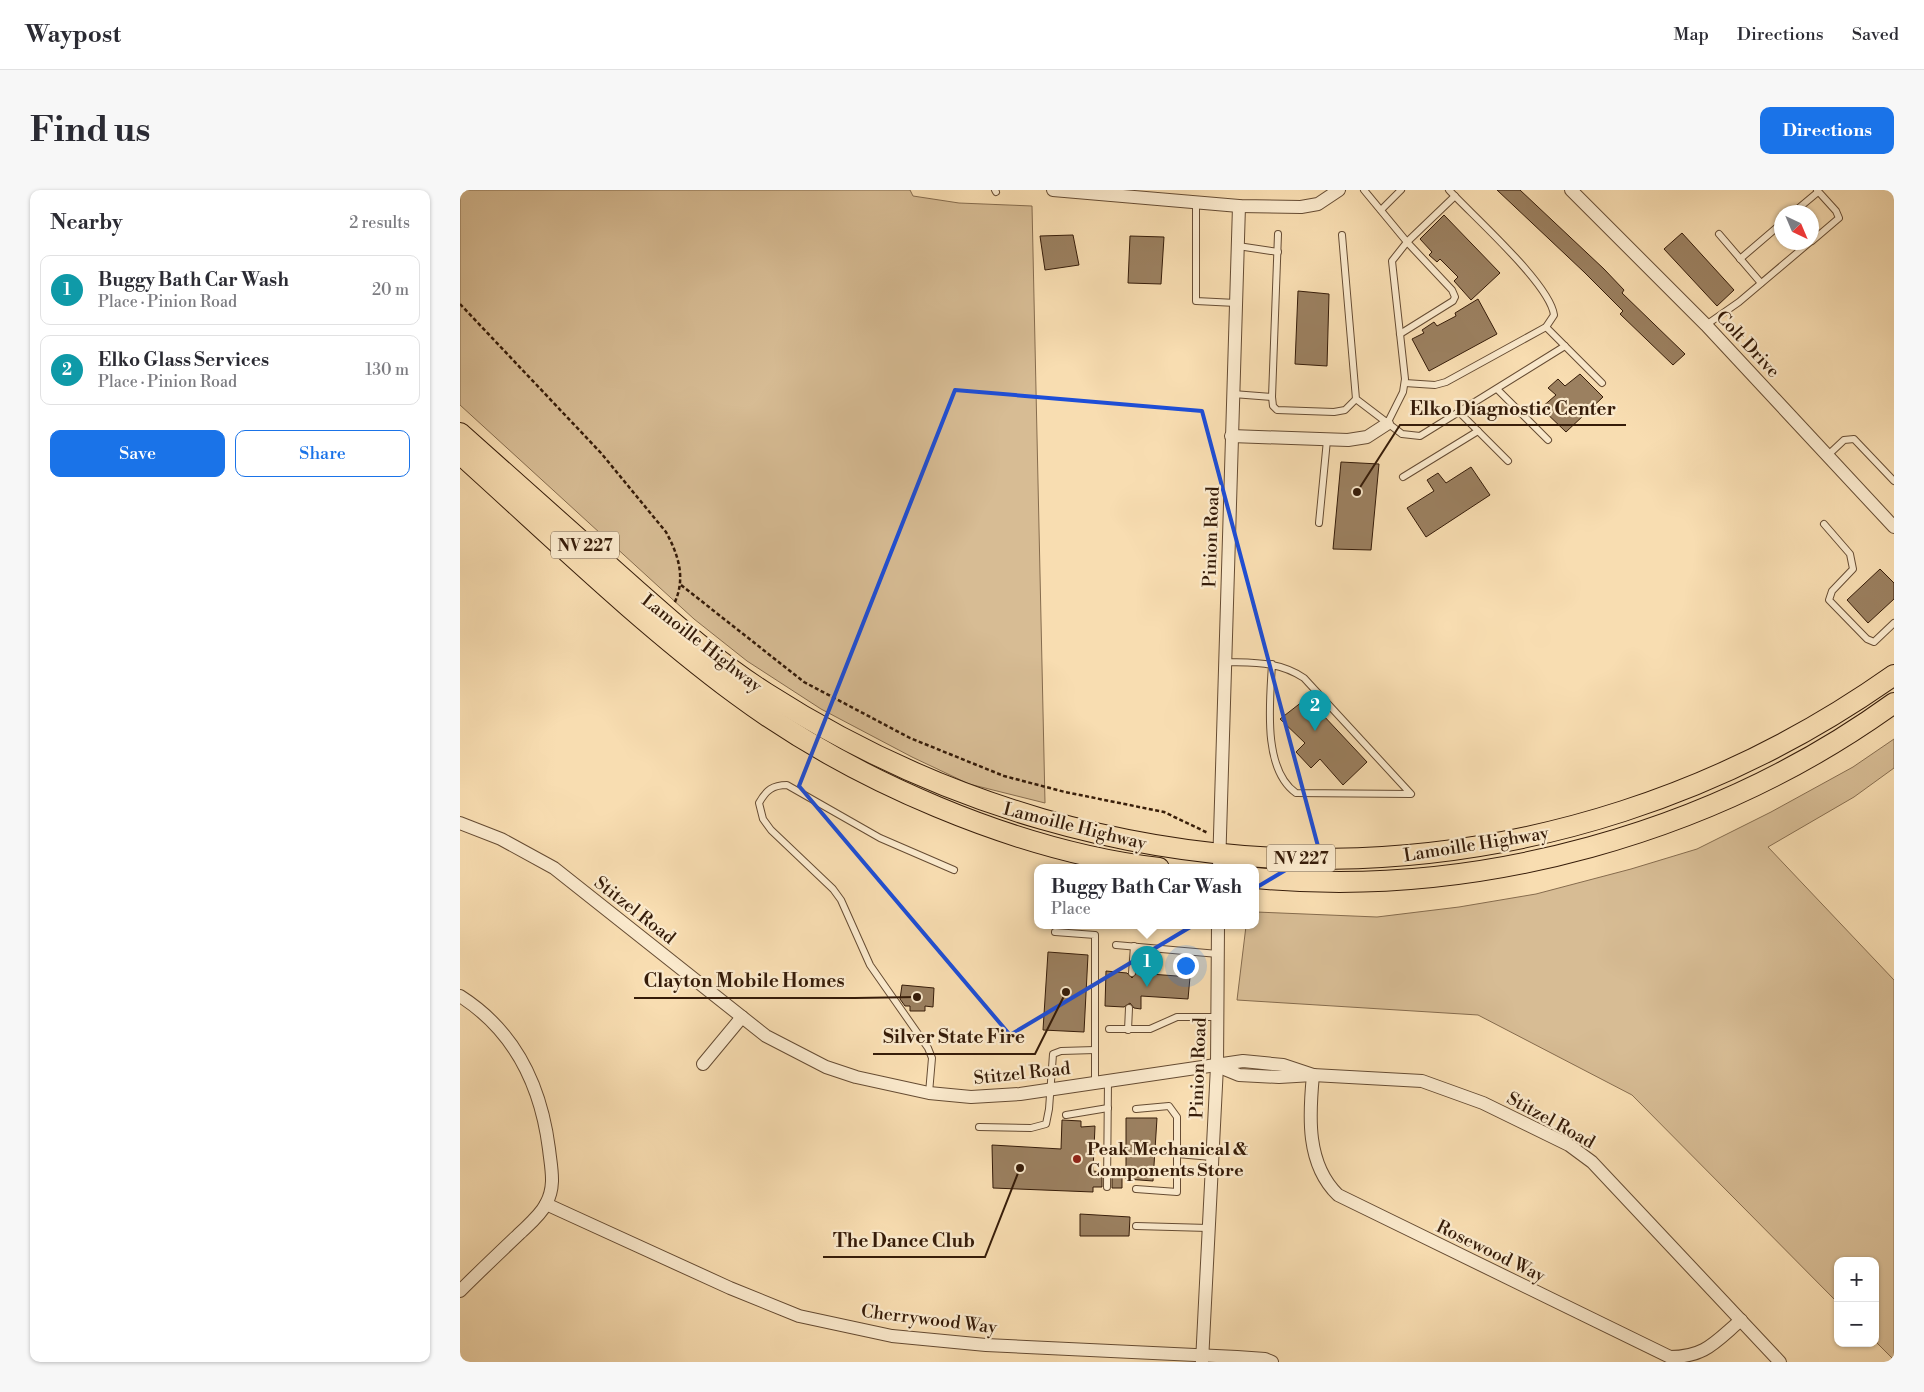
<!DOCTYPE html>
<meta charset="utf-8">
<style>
body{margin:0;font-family:"Libre Bodoni",serif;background:#f7f7f7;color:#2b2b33}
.controls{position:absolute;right:15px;bottom:15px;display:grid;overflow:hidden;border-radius:10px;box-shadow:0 1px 4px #0004}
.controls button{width:45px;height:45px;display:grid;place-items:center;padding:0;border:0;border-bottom:1px solid #e1e1e2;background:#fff;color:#2b2b33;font:25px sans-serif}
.compass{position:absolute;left:1314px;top:15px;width:45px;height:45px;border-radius:50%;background:#fff;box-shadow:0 1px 4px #0004;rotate:136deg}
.you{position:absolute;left:725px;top:775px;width:18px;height:18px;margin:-12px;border:4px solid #fff;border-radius:50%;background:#1a73e8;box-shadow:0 0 0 8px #1a73e833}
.badge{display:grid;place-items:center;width:32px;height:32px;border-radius:50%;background:#1a73e8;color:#fff;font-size:16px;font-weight:700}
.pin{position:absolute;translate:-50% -41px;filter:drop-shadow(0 1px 2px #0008)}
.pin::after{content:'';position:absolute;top:26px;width:18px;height:15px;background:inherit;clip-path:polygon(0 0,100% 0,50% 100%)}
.popup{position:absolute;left:574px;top:674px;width:225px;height:65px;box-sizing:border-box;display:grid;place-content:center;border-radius:10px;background:#fff;filter:drop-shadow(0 1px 4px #0005);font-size:16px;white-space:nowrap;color:#7c7c81}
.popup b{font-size:19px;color:#2b2b33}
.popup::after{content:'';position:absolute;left:50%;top:100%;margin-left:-10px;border:10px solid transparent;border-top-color:#fff}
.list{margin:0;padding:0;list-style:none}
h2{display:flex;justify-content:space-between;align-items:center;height:65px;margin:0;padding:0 20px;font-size:21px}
h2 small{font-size:16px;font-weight:400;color:#7c7c81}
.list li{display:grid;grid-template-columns:32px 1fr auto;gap:15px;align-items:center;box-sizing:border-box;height:70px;margin:0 10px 10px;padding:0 10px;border:1px solid #e1e1e2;border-radius:10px}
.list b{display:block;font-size:19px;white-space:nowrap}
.list p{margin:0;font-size:16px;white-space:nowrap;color:#7c7c81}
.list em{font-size:16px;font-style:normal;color:#7c7c81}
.actions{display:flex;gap:10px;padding:15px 20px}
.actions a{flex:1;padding:11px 0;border:1px solid #1a73e8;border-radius:10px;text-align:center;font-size:18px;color:#1a73e8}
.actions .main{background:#1a73e8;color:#fff}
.map{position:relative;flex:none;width:1434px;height:1172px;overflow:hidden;border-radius:10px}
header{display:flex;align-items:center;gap:30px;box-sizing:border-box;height:70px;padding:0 25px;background:#fff;border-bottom:1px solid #e1e1e2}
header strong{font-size:24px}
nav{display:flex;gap:28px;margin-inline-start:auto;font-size:18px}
.intro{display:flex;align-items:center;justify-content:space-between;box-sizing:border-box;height:120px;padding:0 30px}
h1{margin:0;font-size:35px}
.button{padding:12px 22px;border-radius:10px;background:#1a73e8;color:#fff;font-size:18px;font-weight:700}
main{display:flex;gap:30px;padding:0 30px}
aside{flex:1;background:#fff;border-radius:10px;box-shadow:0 1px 4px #0004}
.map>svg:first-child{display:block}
.green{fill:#d7bc94;stroke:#866c4e}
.building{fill:#9b8060;stroke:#361c09}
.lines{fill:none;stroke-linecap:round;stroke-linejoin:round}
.lane-casing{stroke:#664c33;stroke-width:8}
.street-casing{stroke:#664c33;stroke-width:14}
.primary-casing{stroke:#361c09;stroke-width:22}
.path{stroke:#361c09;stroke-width:2.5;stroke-dasharray:4 2.5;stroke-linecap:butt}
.lane{stroke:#fae9cc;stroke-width:6}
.street{stroke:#fae9cc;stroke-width:12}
.primary{stroke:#f8ddb1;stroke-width:20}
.marked{fill:none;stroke:#1d4ed8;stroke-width:4;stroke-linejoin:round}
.poi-dot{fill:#8f2418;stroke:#fae9cc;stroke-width:2}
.labels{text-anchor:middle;stroke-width:4.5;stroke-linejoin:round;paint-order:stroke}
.shield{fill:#fae9cc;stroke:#715a44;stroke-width:1}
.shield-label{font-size:16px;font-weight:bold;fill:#361c09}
.street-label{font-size:18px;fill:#361c09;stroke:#fae9cc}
.poi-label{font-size:18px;font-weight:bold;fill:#361c09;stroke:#fae9cc;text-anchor:start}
.leader{fill:none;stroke:#361c09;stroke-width:2}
.callout-dot{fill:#361c09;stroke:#fae9cc;stroke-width:2}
.callout-label{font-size:19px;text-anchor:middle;font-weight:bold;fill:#361c09;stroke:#fae9cc;stroke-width:4.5;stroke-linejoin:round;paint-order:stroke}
</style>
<header>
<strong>Waypost</strong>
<nav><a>Map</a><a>Directions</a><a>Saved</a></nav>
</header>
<div class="intro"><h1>Find us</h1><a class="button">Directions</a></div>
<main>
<aside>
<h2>Nearby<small>2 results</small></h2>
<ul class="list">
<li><span class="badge" style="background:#0f9aa8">1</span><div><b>Buggy Bath Car Wash</b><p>Place · Pinion Road</p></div><em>20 m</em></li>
<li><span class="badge" style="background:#0f9aa8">2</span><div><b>Elko Glass Services</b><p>Place · Pinion Road</p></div><em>130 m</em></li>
</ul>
<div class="actions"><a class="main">Save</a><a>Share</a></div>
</aside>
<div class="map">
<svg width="1434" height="1172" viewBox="0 0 1434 1172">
<rect width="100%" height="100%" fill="#f8ddb1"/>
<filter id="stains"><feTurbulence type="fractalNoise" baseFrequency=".004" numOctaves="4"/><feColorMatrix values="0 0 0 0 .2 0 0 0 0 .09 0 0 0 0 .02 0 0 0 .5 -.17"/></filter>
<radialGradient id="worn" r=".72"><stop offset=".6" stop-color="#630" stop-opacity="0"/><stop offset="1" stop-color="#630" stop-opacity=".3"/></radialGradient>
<g class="green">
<path d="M0,0H450L453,6L499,13L572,16L585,613L509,594L452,567L361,519L287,471L234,429L0,215Z"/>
<path d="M1434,549V578L1394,607L1308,657L1434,790V1170L1415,1151V1071H1378V1113L1172,905L1018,825L777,810L786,736H796V722L917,727L999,717L1076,704L1171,679L1237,659L1311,622L1393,577Z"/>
</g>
<g class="building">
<path d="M1037,0H1060L1144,79L1164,100L1162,103L1225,164L1213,175L1160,124L1163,121L1124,82Z"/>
<path d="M984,25L1040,83L1011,110L994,91L998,87L980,69L977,72L969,65L972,62L960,49Z"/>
<path d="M1222,43L1274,100L1257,116L1204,59Z"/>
<path d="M613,45L619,75L585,80L580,46Z"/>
<path d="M670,46L704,47L701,94L668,93Z"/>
<path d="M838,101L869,104L867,176L835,174Z"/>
<path d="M1018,109L1037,144L969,181L952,149L964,143L962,140L974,132L977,136L996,126L995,123Z"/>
<path d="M1120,184L1143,207L1106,242L1081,218L1096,205L1088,198L1098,189L1105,196Z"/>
<path d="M881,272L919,274L911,360L873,359Z"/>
<path d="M1011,277L1030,305L966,347L947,318L974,301L967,290L978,283L986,293Z"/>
<path d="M1420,379L1434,393V409L1408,433L1387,410Z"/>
<path d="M847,508L907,572L883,595L860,569L851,578L836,562L845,553L820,529Z"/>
<path d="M588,762L628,765L624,842L583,840Z"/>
<path d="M646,781L667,783L672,788L677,783L730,787L728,809L681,806V819L674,818L670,813L664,817L645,816Z"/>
<path d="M442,795L474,798L473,817L465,816V821H450V816H445L440,809Z"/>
<path d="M666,928H697L693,991L666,989Z"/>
<path d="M602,930L621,931V937L635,936L633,981L642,982V997H633V1002L533,998L532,955L601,959Z"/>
<path d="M652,982L662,983V998H652Z"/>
<path d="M620,1024L670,1027L669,1046H620Z"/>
</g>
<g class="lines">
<defs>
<g id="lane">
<path d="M535,0L536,2"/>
<path d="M904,0L947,52L992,100L995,107L993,111L940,144"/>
<path d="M736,12V111L776,113"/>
<path d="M921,20L941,0"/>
<path d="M1334,22L1358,2"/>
<path d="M818,44L812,207L813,216L817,220L874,222L885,220L896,209"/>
<path d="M1259,44L1301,93"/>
<path d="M882,45L896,209L942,244L960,246L1105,156"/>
<path d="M1352,51L1379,28L1376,21L1357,0"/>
<path d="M778,56L818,62"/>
<path d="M1280,69L1322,33"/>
<path d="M1246,135L1279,112L1350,52"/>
<path d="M1086,137L1142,193"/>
<path d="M945,193L975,195L986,192L1086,137L1094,125C1090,94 1013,26 989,0"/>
<path d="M1037,199L1088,250"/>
<path d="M773,204L812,207"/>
<path d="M999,222L1048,271"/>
<path d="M927,234L943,202L945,189L932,71L947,52L995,6"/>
<path d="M1367,266L1384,250L1394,249L1434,291"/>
<path d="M943,287L1018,241"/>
<path d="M859,333L867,250"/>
<path d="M1364,334L1390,364L1393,379L1372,401L1369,410L1407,449L1414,452L1434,433"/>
<path d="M765,472C795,473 818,471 844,488L951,604L836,603C802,579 810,511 812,474"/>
<path d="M595,742L635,745V891"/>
<path d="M656,755L758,764"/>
<path d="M672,783L674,756"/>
<path d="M649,839H690L717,827H757"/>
<path d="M668,840L669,818"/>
<path d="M469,903L472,868L468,858L410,775L381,710L373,699L311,640L303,629L299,613C306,600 313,595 327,595L420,648L494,680"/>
<path d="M676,919L709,916L717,927V1002L676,999"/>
<path d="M606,925L648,918"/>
<path d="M519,937L571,938L586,934L589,919L593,864L601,861L635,860"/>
<path d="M717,964L752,967"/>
<path d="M647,997L648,891"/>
<path d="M676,1036L748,1038"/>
</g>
<g id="street">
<path d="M593,0L779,16L841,17L858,14L879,0"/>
<path d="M1111,0L1246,135L1434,337"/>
<path d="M771,246L888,250L907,247L927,234"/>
<path d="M0,633L41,649L94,678L306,846L366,877L396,887L469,903L511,907L560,904L783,871L823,875L853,885"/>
<path d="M759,678L779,16"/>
<path d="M0,806C55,841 81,896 89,959C91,978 96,996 86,1014C80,1026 67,1036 58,1045C38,1064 19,1082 0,1101"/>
<path d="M243,874L282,827"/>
<path d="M757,876L779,885L819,887L853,885L962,891L1023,913L1109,955L1132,972L1320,1172"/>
<path d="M853,885C849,926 846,974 878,1005L1210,1167C1245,1167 1255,1152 1281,1130"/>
<path d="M86,1014L270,1098L339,1126L432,1146L526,1155L777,1167L805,1169L812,1172"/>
<path d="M742,1172L757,876L758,736"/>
</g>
<g id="primary">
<path d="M0,243C58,294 116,347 174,398C216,435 258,473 306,503C656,728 1093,726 1434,485"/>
<path d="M0,264C90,345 179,432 276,504C392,590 556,661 699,678"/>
<path d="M796,688C1017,709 1254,643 1434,513"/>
</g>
</defs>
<use href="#lane" class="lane-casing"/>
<use href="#street" class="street-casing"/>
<use href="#primary" class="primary-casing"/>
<g class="path">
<path d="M0,114L141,263L206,342C219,366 226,389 214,414"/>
<path d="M221,395L344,492L450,548L544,586L605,602L704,622L748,643"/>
</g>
<use href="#lane" class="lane"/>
<use href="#street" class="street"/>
<use href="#primary" class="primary"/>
</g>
<path class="marked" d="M495,200L742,221L859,660L550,845L339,596Z"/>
<circle class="poi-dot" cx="617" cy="969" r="5"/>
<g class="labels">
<g class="shield">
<rect x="91" y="341.5" width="68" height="27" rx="4"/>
<rect x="807" y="654.5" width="68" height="27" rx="4"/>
</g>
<g class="shield-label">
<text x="125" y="361">NV 227</text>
<text x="841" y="674">NV 227</text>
</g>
<g class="street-label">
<text transform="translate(1288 154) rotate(47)" y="6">Colt Drive</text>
<text transform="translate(751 347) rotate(-88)" y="6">Pinion Road</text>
<text transform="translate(242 453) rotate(38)" y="6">Lamoille Highway</text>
<text transform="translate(615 636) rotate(14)" y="6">Lamoille Highway</text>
<text transform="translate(1016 654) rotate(-9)" y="6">Lamoille Highway</text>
<text transform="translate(175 720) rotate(38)" y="6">Stitzel Road</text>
<text transform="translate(738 878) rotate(-88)" y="6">Pinion Road</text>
<text transform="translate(562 883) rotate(-6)" y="6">Stitzel Road</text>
<text transform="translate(1091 930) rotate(29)" y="6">Stitzel Road</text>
<text transform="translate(1031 1061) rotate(26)" y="6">Rosewood Way</text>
<text transform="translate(469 1129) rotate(7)" y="6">Cherrywood Way</text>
</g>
<g class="poi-label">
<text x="627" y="965">Peak Mechanical &amp;<tspan x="627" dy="21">Components Store</tspan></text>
</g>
</g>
<path class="leader" d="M897 302L940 235H1166M457 807L395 808H174M606 802L575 864H413M560 978L525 1067H363"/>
<g class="callout-dot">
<circle cx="897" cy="302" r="5"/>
<circle cx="457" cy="807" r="5"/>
<circle cx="606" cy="802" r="5"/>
<circle cx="560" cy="978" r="5"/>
</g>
<g class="callout-label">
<text x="1053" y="225">Elko Diagnostic Center</text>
<text x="284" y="797">Clayton Mobile Homes</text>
<text x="494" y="853">Silver State Fire</text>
<text x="444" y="1057">The Dance Club</text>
</g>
<rect width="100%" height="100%" filter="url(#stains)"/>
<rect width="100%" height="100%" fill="url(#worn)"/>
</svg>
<div class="controls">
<button>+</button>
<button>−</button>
</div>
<svg class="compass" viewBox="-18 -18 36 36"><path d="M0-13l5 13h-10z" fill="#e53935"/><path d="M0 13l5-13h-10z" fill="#7c7c81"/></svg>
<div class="you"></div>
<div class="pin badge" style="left:687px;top:797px;background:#0f9aa8">1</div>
<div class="popup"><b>Buggy Bath Car Wash</b>Place</div>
<div class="pin badge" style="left:855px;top:541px;background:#0f9aa8">2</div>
</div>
</main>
